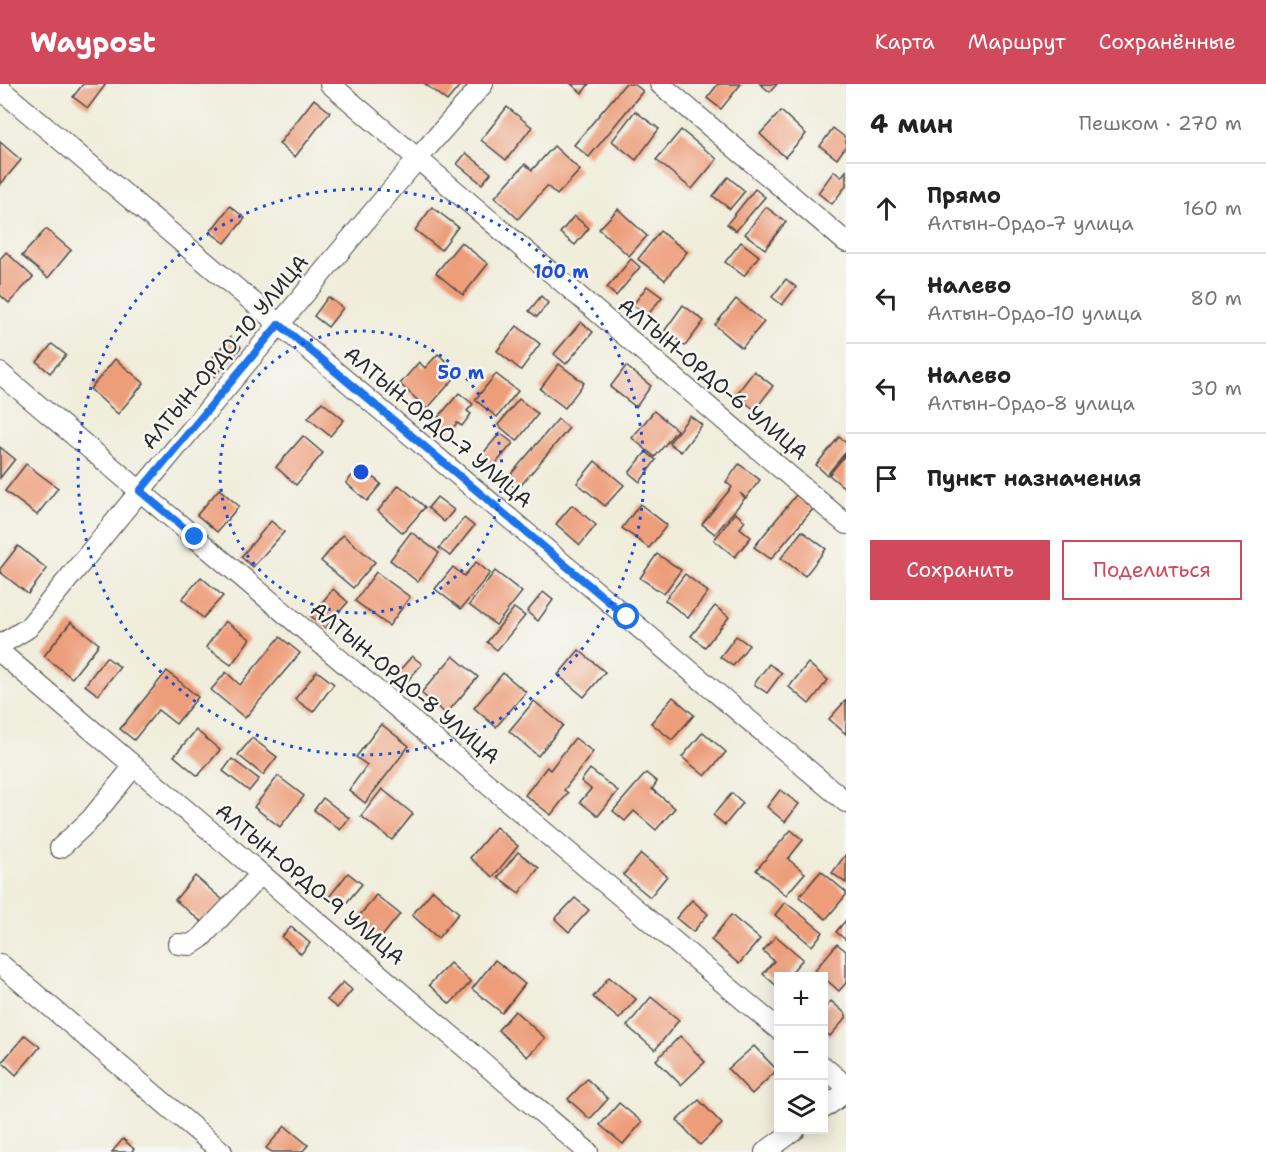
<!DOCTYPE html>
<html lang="ru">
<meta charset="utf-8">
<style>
body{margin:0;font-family:"Shantell Sans",sans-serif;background:#f2f2f2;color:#222}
.controls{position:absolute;right:18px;bottom:18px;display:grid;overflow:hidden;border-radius:0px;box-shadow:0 3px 15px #0003}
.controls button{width:54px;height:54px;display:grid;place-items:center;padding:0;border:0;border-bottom:2px solid #e0e0e0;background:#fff;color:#222;font:30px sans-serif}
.stop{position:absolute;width:18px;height:18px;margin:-14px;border:4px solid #1a73e8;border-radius:50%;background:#fff}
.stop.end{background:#1a73e8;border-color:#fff;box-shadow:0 2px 6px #0008}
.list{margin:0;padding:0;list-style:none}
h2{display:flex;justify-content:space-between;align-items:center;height:78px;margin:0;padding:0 24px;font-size:26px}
h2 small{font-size:20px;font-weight:400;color:#767676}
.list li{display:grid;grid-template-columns:39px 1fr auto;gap:18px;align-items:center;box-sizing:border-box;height:90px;padding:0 24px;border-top:2px solid #e0e0e0}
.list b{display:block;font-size:22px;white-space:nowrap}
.list p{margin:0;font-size:20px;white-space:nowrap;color:#767676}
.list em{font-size:20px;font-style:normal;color:#767676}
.actions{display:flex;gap:12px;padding:18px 24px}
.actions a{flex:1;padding:14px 0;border:2px solid #d1495b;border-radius:0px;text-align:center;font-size:21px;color:#d1495b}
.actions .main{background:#d1495b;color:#fff}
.icon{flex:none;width:33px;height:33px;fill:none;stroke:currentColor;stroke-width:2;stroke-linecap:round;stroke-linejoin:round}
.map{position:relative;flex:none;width:846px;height:1068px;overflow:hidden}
header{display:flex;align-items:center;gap:36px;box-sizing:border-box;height:84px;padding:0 30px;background:#d1495b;color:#fff}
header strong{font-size:28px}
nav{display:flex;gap:33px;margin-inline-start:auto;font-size:21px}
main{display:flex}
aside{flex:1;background:#fff}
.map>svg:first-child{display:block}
.building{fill:#ed9d79}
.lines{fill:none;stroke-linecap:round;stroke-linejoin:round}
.minor-casing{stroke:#494845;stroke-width:22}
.minor{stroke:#fff;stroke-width:20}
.route{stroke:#1a73e8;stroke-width:8}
.ring{fill:none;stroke:#1d4ed8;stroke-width:3;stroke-dasharray:3 6}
.labels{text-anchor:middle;stroke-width:5;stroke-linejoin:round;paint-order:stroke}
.street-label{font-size:21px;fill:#2b2b2b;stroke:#f6f6f2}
.centre{fill:#1d4ed8;stroke:#f6f6f2;stroke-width:3}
.ring-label{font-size:18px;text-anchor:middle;font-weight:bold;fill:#1d4ed8;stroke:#f6f6f2;stroke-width:5;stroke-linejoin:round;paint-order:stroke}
</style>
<header>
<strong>Waypost</strong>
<nav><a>Карта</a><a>Маршрут</a><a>Сохранённые</a></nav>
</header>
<main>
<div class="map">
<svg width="846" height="1068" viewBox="0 0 846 1068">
<rect width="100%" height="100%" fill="#f6f6f2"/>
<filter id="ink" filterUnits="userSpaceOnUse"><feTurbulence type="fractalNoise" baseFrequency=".0167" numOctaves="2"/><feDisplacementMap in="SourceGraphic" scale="12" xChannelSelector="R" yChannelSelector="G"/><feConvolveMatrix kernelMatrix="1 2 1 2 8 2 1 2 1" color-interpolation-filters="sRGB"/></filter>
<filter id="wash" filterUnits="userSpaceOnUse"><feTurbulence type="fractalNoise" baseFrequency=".008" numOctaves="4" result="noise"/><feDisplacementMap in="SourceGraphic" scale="24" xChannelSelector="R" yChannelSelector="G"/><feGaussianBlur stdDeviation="1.35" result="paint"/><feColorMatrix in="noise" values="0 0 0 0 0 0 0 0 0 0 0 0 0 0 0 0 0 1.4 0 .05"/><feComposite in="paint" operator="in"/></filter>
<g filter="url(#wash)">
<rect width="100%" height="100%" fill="#f0eddb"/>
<g id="blocks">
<g class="building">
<path d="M83,0H106L88,24L73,13Z"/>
<path d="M425,0H461L447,17Z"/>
<path d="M571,0H589L582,9Z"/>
<path d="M625,0H634L643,7L589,73L574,61Z"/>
<path d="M718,0H741L721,25L707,14Z"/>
<path d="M760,0H777L770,8Z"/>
<path d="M314,15L330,28L295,73L279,60Z"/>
<path d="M507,23L532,43L506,76L481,56Z"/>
<path d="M635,27L659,45L636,76L612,57Z"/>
<path d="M781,27L806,50L785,73L760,50Z"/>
<path d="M833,44L846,54V62L837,75L820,62Z"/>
<path d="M681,46L717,75L692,105L656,76Z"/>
<path d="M0,58L21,76L0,101Z"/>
<path d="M554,62L580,86L557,111L547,102L518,135L495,113L525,80L532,86Z"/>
<path d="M466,69L491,89L482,100L457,80Z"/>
<path d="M834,87L841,93L846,87V102L832,120L818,109Z"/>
<path d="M728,93L745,107L730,125L713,112Z"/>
<path d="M755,105L765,113L736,147L727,140Z"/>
<path d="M230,122L245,134L225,159L210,148Z"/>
<path d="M432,123L458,143L441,166L415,146Z"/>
<path d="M766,123L786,138L765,165L745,150Z"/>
<path d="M618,125L647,152L629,172L599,145Z"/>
<path d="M574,132L589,144L575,161L560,149Z"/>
<path d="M46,145L71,166L48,194L22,172Z"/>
<path d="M660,147L687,168L665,196L638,175Z"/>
<path d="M461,158L488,180L463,211L436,189Z"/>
<path d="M741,158L759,172L744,192L725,178Z"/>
<path d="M6,168L33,193L9,219L0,211V175Z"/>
<path d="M631,175L640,183L616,212L607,204Z"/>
<path d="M786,195L796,203L782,221L772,213Z"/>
<path d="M647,202L662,213L647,232L633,221Z"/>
<path d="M541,212L548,219L537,233L529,227Z"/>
<path d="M328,213L343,224L328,243L314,232Z"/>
<path d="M736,215L764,238L742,264L715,241Z"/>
<path d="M683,221L704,237L685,262L665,246Z"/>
<path d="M581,238L593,248L566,280L554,270Z"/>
<path d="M517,242L540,260L521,286L497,267Z"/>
<path d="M230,253L241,263L215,293L204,284Z"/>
<path d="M52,260L66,271L50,289L37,278Z"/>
<path d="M438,270L459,289L427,325L400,300L419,278L425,284Z"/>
<path d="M115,275L144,299L118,330L90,305Z"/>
<path d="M559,280L584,299L565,324L540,305Z"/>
<path d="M626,282L651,302L636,323L610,303Z"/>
<path d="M754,287L773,302L755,326L736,311Z"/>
<path d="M496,290L518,307L497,333L475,316Z"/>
<path d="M459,309L473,320L467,327L471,330L462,342L457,339L449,348L435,337Z"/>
<path d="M519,315L538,330L517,357L498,341Z"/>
<path d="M322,318L344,336L330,352L308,334Z"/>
<path d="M654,327L677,346L655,373L632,354Z"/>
<path d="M690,332L702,341L681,368L669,359Z"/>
<path d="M558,335L569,344L517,406L506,396Z"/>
<path d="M500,349L513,359L492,384L480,373Z"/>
<path d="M303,352L323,369L296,401L276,383Z"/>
<path d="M839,353L846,359V368L827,391L816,381Z"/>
<path d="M0,363L15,375L0,394Z"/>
<path d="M646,368L656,376L640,398L629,389Z"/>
<path d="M846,370V405L829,391Z"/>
<path d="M595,377L624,401L605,422L577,399Z"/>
<path d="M26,380L58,404L37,431L5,407Z"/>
<path d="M739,380L760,396L746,414L740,409L745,414L715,450L702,440L732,403L726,398Z"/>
<path d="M360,382L381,400L367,417L346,399Z"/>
<path d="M399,401L425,423L403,449L378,427Z"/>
<path d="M219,405L239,422L217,448L197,431Z"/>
<path d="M796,411L813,425L771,475L754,463Z"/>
<path d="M437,413L454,426L444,438L428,424Z"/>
<path d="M640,420L667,441L649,464L622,444Z"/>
<path d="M572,421L596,441L580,461L556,440Z"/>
<path d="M735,429L745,437L740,444L751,453L735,473L714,456Z"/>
<path d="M464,434L474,442L450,472L439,464Z"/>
<path d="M271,437L284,448L253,483L241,473Z"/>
<path d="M802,447L826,465L805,492L781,474Z"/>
<path d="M411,448L439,469L418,498L390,476Z"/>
<path d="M343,451L375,478L353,504L321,477Z"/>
<path d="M18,462L47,485L28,510L0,488V485Z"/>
<path d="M657,470L681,486L664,510L640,494Z"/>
<path d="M476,478L490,489L461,525L435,505L453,483L464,492Z"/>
<path d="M495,487L522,508L496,541L469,521Z"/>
<path d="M376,488L410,513L389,542L355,517Z"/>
<path d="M685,490L708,508L688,534L665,516Z"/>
<path d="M201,493L223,512L203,534L182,515Z"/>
<path d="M333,505L348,518L325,544L311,532Z"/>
<path d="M543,508L553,516L538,537L527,528Z"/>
<path d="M715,522L729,533L705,563L691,552Z"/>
<path d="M514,524L525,532L497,566L487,558Z"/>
<path d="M225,537L250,555L231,581L206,563Z"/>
<path d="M71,538L99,560L72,594L44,572Z"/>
<path d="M736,552L749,561L733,582L720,573Z"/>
<path d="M280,553L300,569L245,634L211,606L226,588L240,601Z"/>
<path d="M579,566L605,588L584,613L558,591Z"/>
<path d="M412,572L422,580L403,602L393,594Z"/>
<path d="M453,572L478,593L446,630L421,609Z"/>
<path d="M106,573L120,583L98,611L85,601Z"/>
<path d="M808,579L828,596L809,620L789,603Z"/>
<path d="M769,580L782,589L767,609L754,600Z"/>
<path d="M167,587L198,613L176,640L158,626L134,656L120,645Z"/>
<path d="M317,587L334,600L313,628L295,615Z"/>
<path d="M503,589L526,608L496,643L474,624Z"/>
<path d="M673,613L694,631L672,656L651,639Z"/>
<path d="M846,616V650L829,635Z"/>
<path d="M534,617L563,641L538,672L509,647Z"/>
<path d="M381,640L409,662L365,719L349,706L367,681L356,673Z"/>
<path d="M196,646L220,666L198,692L174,672Z"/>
<path d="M703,648L726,668L705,692L682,673Z"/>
<path d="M252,654L277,673L263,691L238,671Z"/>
<path d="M575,654L593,668L564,706L568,709L551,731L525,711L547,683L550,686Z"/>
<path d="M232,675L259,695L249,707L223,687Z"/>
<path d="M590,685L618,707L598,732L580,718L591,705L581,697Z"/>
<path d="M646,689L657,698L652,705L675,724L656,746L634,727L625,737L613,727Z"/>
<path d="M278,692L304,712L280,743L254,723Z"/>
<path d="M382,705L413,730L392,756L361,732Z"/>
<path d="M780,706L799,720L785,738L767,723Z"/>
<path d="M732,709L743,719L725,741L713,731Z"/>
<path d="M323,714L349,734L340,746L314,726Z"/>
<path d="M496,743L518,762L493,793L470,774Z"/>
<path d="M791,746L803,756L788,775L805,789L786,811L756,786Z"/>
<path d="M518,768L539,784L519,809L498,793Z"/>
<path d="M641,770L667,792L650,813L623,791Z"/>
<path d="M846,770V799L832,789Z"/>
<path d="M821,787L846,808V811L826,835L799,813Z"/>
<path d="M348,789L362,800L343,823L329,813Z"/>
<path d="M195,792L224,817L204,840L175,816Z"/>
<path d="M433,806L459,829L438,854L412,831Z"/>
<path d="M376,811L400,830L380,855L356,836Z"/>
<path d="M575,814L589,826L569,848L555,835Z"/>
<path d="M692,816L708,830L693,848L676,834Z"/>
<path d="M785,818L823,848L812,862L775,831Z"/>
<path d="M731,831L760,855L739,880L711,856Z"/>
<path d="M846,836V856L836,848Z"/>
<path d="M291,843L310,859L301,870L282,853Z"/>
<path d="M776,852L803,875L788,892H778V903L763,890L774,877L763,867Z"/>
<path d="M837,860L846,867V899L839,907L815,886Z"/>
<path d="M495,876L525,900L502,929L472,905Z"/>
<path d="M450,879L471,898L450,920L429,901Z"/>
<path d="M609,893L636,915L619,935L593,913Z"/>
<path d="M343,898L352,906L337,924L327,916Z"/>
<path d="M651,913L679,936L655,966L627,942Z"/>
<path d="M831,917L846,930V934L830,952L824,947V926Z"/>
<path d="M515,927L545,954L527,973L498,946Z"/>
<path d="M25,951L40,963L16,991L2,978Z"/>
<path d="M680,952L705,978L681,1001L656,976Z"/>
<path d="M754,962L777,986L752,1010L728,985Z"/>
<path d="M587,995L608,1015L590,1035L568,1015Z"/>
<path d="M699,1016L722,1040L700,1061L677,1036Z"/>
<path d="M619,1019L642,1038L623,1060L600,1041Z"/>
<path d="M285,1042L308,1061L302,1068H272L266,1064Z"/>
<path d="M123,1055L134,1065L131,1068H112Z"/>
</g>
</g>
</g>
<g filter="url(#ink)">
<use href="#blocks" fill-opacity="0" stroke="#494845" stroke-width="1.5"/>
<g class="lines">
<defs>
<g id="minor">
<path d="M330,0L846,440"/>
<path d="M660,0L846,158"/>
<path d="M0,5L846,718"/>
<path d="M0,289L778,945"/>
<path d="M0,561L28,544L140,407L418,74L483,0"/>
<path d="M0,568L588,1068"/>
<path d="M60,764L91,735L134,682"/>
<path d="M178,860L190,861L201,854L261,790"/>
<path d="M0,880L222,1068"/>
<path d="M824,983L846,1002"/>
<path d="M824,1024L846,1008"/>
<path d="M765,1068L795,1046"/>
</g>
</defs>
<use href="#minor" class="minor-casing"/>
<use href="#minor" class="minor"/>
</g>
</g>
<g class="lines" filter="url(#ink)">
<path class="route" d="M195,453L140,407L279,240L627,533"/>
</g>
<g class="ring">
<circle cx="361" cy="388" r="141"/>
<circle cx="361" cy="388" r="283"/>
</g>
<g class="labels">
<g class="street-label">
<text transform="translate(225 268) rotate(-50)" y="7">АЛТЫН-ОРДО-10 УЛИЦА</text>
<text transform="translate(713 295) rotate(40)" y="7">АЛТЫН-ОРДО-6 УЛИЦА</text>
<text transform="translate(438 343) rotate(40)" y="7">АЛТЫН-ОРДО-7 УЛИЦА</text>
<text transform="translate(405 599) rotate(40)" y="7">АЛТЫН-ОРДО-8 УЛИЦА</text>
<text transform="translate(310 800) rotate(40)" y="7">АЛТЫН-ОРДО-9 УЛИЦА</text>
</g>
</g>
<circle cx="361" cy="388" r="9" class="centre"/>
<g class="ring-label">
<text x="561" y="194">100 m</text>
<text x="461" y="295">50 m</text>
</g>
</svg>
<div class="controls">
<button>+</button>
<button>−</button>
<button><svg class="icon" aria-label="layers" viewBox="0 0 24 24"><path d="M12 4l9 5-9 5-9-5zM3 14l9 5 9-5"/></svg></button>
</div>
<div class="stop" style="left:627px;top:533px"></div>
<div class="stop end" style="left:195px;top:453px"></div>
</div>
<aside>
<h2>4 мин<small>Пешком · 270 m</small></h2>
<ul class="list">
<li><svg class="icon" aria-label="ahead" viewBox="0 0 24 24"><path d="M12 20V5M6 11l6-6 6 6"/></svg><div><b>Прямо</b><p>Алтын-Ордо-7 улица</p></div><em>160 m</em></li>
<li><svg class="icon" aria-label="left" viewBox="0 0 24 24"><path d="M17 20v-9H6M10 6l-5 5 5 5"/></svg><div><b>Налево</b><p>Алтын-Ордо-10 улица</p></div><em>80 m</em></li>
<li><svg class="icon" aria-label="left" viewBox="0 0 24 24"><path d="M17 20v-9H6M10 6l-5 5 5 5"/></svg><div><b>Налево</b><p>Алтын-Ордо-8 улица</p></div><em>30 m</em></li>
<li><svg class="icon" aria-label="arrive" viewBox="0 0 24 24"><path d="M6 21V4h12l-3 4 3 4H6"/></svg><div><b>Пункт назначения</b></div></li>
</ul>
<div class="actions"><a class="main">Сохранить</a><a>Поделиться</a></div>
</aside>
</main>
